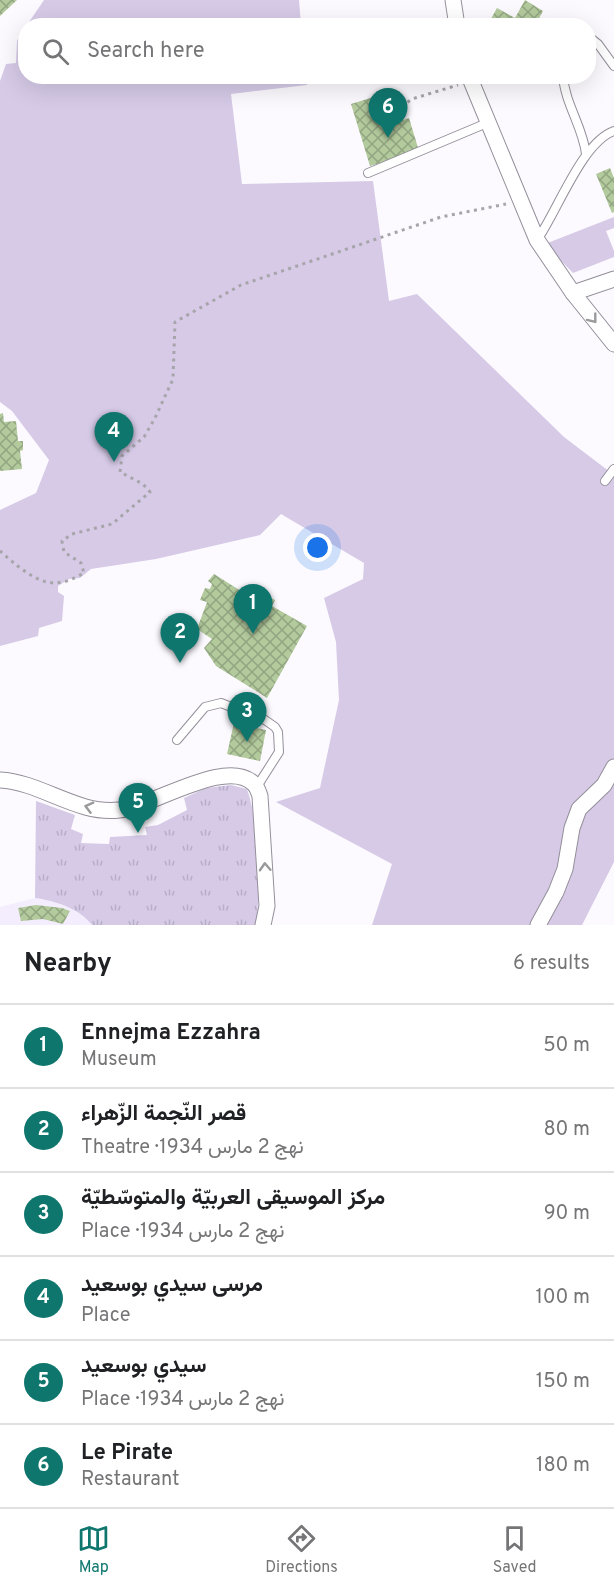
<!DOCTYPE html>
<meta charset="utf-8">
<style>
body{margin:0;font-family:Overpass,Vazirmatn,sans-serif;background:#f6f6f6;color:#202124}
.you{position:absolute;left:318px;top:548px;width:21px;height:21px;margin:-15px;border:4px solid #fff;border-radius:50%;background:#1a73e8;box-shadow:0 0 0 9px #1a73e833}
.badge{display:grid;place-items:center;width:39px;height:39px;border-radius:50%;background:#0f766e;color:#fff;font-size:20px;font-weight:700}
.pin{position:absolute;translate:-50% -50px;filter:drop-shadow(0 2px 3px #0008)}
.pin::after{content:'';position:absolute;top:32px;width:21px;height:18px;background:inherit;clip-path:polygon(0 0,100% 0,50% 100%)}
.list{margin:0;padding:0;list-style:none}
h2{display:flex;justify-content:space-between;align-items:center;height:78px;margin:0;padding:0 24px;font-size:26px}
h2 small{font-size:20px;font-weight:400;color:#757577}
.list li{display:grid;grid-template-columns:39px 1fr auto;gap:18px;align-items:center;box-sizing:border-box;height:84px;padding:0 24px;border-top:2px solid #e0e0e0}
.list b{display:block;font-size:22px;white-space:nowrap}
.list p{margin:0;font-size:20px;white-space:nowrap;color:#757577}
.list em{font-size:20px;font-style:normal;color:#757577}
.icon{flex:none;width:33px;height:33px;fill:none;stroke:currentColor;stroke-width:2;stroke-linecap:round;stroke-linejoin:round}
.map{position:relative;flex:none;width:614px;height:925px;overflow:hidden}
.search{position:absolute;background:#fff;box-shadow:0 6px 24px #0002;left:18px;right:18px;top:18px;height:66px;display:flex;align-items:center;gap:15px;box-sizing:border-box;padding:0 21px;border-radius:24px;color:#757577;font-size:22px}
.sheet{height:582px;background:#fff}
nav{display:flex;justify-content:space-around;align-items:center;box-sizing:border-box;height:84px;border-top:2px solid #e0e0e0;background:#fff;font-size:16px;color:#757577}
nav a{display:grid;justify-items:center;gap:3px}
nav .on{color:#0f766e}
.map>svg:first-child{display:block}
.built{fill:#f3edfd}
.green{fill:#d6cae7}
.park{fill:url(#park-tufts)}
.building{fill:url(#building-cross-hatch)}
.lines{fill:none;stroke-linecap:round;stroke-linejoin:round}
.lane-casing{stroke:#948f9a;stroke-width:10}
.street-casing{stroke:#948f9a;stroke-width:17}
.path{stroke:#a7a5aa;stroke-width:3;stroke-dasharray:3 4.5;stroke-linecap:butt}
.lane{stroke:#fff;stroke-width:8}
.street{stroke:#fff;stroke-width:15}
.oneway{stroke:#9a9a9c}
</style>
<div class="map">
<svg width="614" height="925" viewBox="0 0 614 925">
<defs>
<pattern id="park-tufts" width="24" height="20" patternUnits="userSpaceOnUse" patternTransform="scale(1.5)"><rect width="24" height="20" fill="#d6cae7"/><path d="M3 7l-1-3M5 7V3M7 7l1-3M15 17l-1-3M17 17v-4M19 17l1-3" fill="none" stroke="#b8aec7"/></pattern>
<pattern id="building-cross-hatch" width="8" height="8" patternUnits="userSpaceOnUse" patternTransform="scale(1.5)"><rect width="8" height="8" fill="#b3ca9d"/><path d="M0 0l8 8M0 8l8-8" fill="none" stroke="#92a581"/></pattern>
</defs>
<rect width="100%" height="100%" fill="#fcfaff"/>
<path class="built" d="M35,898L50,901L73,909L88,920L92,925H0V907Z"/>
<g class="green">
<path d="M44,0H299L301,25H27Z"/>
<path d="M25,28L26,76L306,77L307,85L231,94L242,184L373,181L389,301L417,294L564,437L614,475V862L582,925H372L392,864L276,802L320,788L339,700L336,642L324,598L363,579L364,563L281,514L260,535L156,559L91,569L80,578L69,579L58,586V592L64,596L62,621L39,628L38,636L0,646V510L36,493L49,460L12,411L0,402V81L6,64L16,63L17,41Z"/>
<path d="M614,217V228L606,231L614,251V257L573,273L545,244Z"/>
</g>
<path class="park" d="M231,785L247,789C260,827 261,886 256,925H92C79,908 55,901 35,898L36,801L75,815L71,829L83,834L81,843L109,844L110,837L147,835L145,827L158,825L187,810L184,798L206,788Z"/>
<g class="building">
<path d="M0,0H17L0,16Z"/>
<path d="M525,0L543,11L535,26L488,24L497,8L515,18Z"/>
<path d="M380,95L389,125L409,118L419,151L370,166L351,104Z"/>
<path d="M610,168L614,178V212L612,213L596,174Z"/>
<path d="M3,413L4,422L16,421L18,441H23V450L20,451L22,469L0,471V414Z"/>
<path d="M214,574L260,603L265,595L275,600L272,606L307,626L267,698L216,666L204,648L212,639L197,629L207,602L200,600L205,588L210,589L212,584L208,581Z"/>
<path d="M234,723L266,730L260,761L227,754Z"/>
<path d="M36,905L62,908L70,911L63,924L43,919L21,921L18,908Z"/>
</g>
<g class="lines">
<defs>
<g id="lane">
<path d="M588,36L598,44L614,66"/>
<path d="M563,76C565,104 583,127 586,154"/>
<path d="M368,173L487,123"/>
<path d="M537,240C557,212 582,142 614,131"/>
<path d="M605,481L614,469"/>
<path d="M177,740L205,707L221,703L265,720L275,727L278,732L279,752L256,788"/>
</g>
<g id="street">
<path d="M453,0L457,26"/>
<path d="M469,76L537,240L573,293L614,344"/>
<path d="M573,293L614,279"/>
<path d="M0,780C41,782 77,815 119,810C152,807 227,756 254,784C257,787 259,793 260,796L267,906L263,925"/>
<path d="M538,925L556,892L565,869L572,828L579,809L604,785L614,767"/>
</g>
</defs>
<use href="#lane" class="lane-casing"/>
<use href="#street" class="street-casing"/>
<g class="path">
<path d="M389,115L412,99L458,85"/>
<path d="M0,551C15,564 40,588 62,582C70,581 78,576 84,573L81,563L64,552L62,541L72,534L112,524L150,492L143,484L120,472L122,456L144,437L155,418L173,379L175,322L241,285L441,217L506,204"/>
</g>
<use href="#lane" class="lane"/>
<use href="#street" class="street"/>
</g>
<defs><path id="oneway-chevron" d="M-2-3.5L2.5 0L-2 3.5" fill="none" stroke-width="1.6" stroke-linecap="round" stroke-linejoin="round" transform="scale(1.5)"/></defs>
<g class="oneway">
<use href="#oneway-chevron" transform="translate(593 319) rotate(52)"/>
<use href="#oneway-chevron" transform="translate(89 807) rotate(-165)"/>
<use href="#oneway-chevron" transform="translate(265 867) rotate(-93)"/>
</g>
</svg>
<div class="you"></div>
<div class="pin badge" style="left:253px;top:634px">1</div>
<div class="pin badge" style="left:180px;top:663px">2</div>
<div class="pin badge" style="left:247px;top:742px">3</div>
<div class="pin badge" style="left:114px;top:462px">4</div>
<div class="pin badge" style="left:138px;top:833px">5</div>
<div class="pin badge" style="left:388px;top:138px">6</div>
<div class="search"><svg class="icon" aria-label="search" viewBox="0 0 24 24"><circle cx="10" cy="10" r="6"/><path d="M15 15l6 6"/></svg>Search here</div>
</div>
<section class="sheet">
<h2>Nearby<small>6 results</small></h2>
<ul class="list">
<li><span class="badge">1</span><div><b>Ennejma Ezzahra</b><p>Museum</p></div><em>50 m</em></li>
<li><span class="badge">2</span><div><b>قصر النّجمة الزّهراء</b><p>Theatre · نهج 2 مارس 1934</p></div><em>80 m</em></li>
<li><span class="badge">3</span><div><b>مركز الموسيقى العربيّة والمتوسّطيّة</b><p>Place · نهج 2 مارس 1934</p></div><em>90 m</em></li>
<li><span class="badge">4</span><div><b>مرسى سيدي بوسعيد</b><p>Place</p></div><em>100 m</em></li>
<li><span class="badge">5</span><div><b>سيدي بوسعيد</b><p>Place · نهج 2 مارس 1934</p></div><em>150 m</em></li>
<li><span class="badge">6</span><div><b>Le Pirate</b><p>Restaurant</p></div><em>180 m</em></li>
</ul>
</section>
<nav>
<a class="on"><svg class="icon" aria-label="map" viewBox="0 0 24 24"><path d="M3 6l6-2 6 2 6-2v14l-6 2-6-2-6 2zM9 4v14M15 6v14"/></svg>Map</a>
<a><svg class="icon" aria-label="directions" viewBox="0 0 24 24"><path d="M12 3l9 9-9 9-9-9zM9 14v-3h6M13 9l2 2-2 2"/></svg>Directions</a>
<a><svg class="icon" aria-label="saved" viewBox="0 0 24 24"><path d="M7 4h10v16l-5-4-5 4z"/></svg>Saved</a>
</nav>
